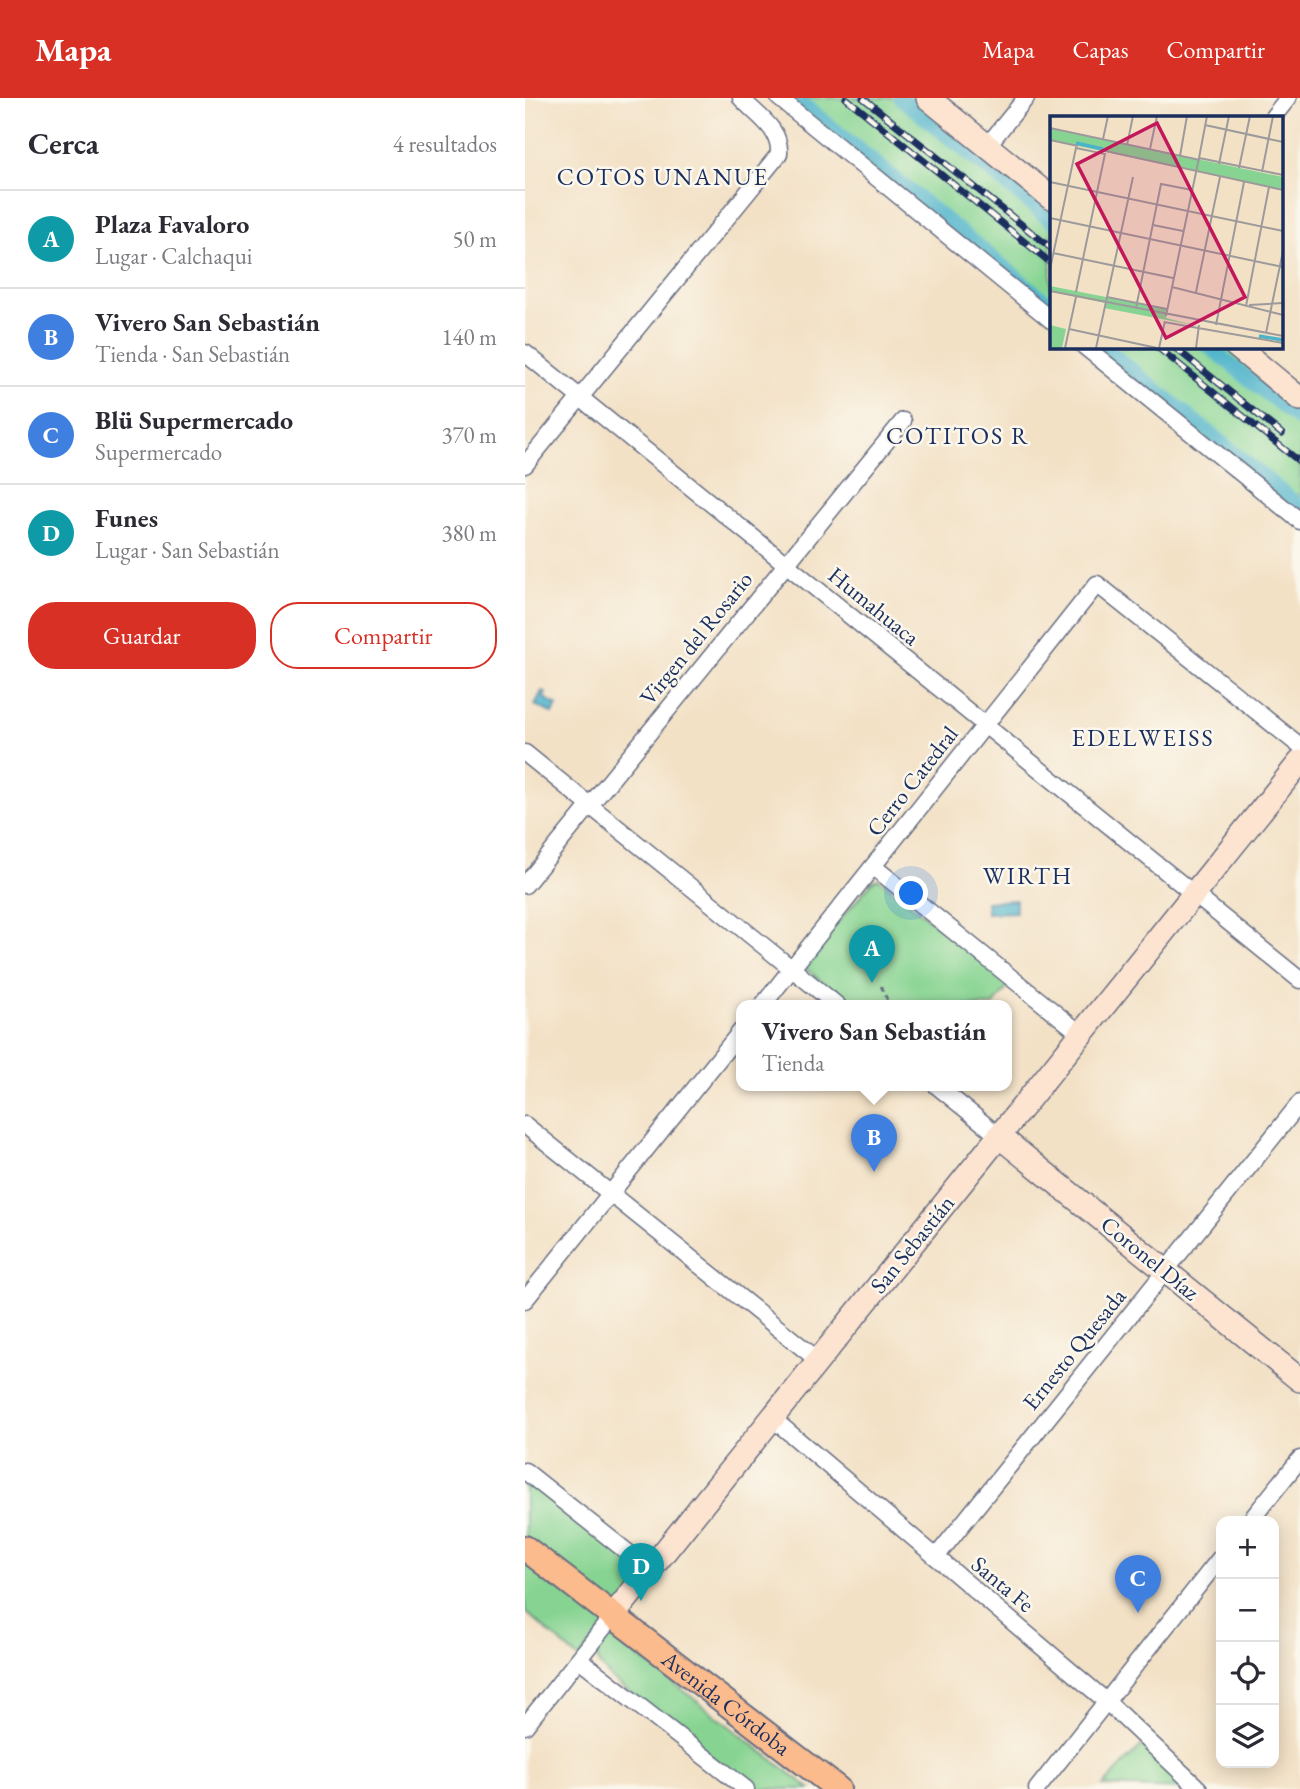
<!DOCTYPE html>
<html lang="es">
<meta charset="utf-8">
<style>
body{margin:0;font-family:"EB Garamond",serif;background:#f2f2f3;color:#2b2b33}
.controls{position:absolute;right:21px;bottom:21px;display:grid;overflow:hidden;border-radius:14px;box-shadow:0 4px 18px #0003}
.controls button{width:63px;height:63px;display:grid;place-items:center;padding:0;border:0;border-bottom:2px solid #e1e1e2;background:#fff;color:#2b2b33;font:35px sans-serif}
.you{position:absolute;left:387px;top:796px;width:24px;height:24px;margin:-18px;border:5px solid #fff;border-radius:50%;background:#1a73e8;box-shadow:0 0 0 10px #1a73e833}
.badge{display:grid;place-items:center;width:46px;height:46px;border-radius:50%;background:#d93025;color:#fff;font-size:23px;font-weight:700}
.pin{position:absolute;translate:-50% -58px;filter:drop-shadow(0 2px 4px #0008)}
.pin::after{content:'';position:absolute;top:37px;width:24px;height:21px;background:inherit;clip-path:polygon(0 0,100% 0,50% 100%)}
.popup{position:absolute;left:211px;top:902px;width:276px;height:91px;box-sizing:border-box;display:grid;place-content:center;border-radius:14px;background:#fff;filter:drop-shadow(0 2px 5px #0005);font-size:23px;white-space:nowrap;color:#7c7c81}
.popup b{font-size:26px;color:#2b2b33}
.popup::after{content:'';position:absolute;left:50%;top:100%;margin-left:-14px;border:14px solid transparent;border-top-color:#fff}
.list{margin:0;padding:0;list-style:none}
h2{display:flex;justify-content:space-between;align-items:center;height:91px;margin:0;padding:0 28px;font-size:30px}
h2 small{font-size:23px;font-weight:400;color:#7c7c81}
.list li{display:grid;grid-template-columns:46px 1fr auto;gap:21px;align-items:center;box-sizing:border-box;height:98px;padding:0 28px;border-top:2px solid #e1e1e2}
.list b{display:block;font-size:26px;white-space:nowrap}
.list p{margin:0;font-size:23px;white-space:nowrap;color:#7c7c81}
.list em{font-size:23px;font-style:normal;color:#7c7c81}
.actions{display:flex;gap:14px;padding:21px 28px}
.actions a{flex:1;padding:16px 0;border:2px solid #d93025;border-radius:28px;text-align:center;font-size:24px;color:#d93025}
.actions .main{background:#d93025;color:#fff}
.icon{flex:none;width:38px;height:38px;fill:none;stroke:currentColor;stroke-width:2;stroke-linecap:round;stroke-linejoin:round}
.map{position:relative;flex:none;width:775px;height:1691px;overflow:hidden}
header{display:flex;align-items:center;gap:42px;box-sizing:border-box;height:98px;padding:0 35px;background:#d93025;color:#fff}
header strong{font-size:33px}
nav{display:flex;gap:38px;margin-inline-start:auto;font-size:24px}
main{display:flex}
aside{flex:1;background:#fff}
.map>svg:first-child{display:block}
.green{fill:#87d492;stroke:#518278;stroke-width:2}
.water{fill:#4db3cb;stroke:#347194;stroke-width:2}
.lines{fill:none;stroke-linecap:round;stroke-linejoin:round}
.canal{stroke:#4db3cb;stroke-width:14}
.street-casing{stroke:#676d82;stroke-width:19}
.secondary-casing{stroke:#676d82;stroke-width:26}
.primary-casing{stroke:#676d82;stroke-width:28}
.path{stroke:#676d82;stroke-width:2.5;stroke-dasharray:5 5;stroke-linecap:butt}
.street{stroke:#fff;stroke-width:16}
.secondary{stroke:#fde4d1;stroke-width:23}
.primary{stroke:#fbbb8c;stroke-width:24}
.rail-casing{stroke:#1b2f5e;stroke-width:7}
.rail{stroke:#fbf7ec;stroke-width:4.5;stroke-dasharray:13;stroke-linecap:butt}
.labels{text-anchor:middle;stroke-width:5;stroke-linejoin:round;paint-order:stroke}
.street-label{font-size:23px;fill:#1b2f5e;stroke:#fbf7ec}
.neighbourhood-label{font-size:24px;letter-spacing:2px;fill:#1b2f5e;stroke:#fbf7ec}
.inset-river{fill:none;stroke:#4db3cb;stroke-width:3.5}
.inset-road{fill:none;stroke:#9d9a9c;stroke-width:2}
.view{fill:#c2185b;fill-opacity:0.15;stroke:#c2185b;stroke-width:3.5}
.inset-edge{fill:none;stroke:#1b2f5e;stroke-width:3.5}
</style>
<header>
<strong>Mapa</strong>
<nav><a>Mapa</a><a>Capas</a><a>Compartir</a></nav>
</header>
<main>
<aside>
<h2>Cerca<small>4 resultados</small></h2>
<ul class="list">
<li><span class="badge" style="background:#0f9aa8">A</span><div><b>Plaza Favaloro</b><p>Lugar · Calchaqui</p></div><em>50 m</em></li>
<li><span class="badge" style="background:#3f7fe0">B</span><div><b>Vivero San Sebastián</b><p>Tienda · San Sebastián</p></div><em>140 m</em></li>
<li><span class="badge" style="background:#3f7fe0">C</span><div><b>Blü Supermercado</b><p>Supermercado</p></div><em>370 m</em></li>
<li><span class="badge" style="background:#0f9aa8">D</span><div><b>Funes</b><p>Lugar · San Sebastián</p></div><em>380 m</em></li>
</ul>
<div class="actions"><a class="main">Guardar</a><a>Compartir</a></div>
</aside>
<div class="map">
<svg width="775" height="1691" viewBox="0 0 775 1691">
<rect width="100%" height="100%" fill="#fbf7ec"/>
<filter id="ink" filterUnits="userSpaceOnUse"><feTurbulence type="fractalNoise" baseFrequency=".0143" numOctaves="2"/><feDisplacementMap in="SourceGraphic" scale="14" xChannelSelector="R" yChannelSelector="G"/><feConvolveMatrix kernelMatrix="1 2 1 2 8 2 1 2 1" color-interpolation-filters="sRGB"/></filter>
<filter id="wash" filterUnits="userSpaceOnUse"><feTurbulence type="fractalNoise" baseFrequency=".00686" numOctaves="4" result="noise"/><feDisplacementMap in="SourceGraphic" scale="28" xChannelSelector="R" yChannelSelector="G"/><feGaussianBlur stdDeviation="1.57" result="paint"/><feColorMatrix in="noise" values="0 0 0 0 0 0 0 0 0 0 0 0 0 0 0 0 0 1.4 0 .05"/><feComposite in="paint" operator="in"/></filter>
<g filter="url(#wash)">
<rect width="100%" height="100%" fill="#f3e1c6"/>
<g class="green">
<path d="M254,0H403L526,99V222Z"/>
<path d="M559,249H711L775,301V423Z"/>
<path d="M354,781L485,886L468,908H326L280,870L278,864L349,782Z"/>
<path d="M0,1373L125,1472L54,1561L0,1513Z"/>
<path d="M84,1537C153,1586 218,1640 286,1691H227L86,1580L73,1565L71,1552Z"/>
<path d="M617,1647L662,1691L578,1688Z"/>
</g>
<g class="water">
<path d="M17,593L21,595L19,600L32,607L28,616L10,607Z"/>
<path d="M491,802V814L462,815L461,804Z"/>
</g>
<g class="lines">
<g class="canal">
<path d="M271,0L526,207"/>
<path d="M375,0L526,123"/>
<path d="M578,248L775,408"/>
<path d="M683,248L775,323"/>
</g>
</g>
</g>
<g filter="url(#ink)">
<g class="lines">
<defs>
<g id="street">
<path d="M254,0L526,222"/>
<path d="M748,19L763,0"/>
<path d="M462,48L501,0"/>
<path d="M559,248L775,423"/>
<path d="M0,255L775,882"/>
<path d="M0,367L254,56C256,30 232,18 216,0"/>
<path d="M0,655L313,908"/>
<path d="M349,769L556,936"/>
<path d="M0,787L378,323"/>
<path d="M237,908L572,486L775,648"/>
<path d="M412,988L474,1038"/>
<path d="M0,1027L294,1263"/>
<path d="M0,1202L216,933"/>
<path d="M247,1320L581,1603L674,1691"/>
<path d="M0,1373L125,1472"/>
<path d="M725,1423L775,1361"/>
<path d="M411,1459L775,1005"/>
<path d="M54,1561L221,1691"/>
<path d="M0,1628L87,1519"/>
<path d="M512,1691L696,1459"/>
</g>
<g id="secondary">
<path d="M403,0L526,100"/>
<path d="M711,248L775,301"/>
<path d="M474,1038L775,1282"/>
<path d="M87,1519L775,664"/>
</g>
<g id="primary">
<path id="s1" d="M0,1450L313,1691"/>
</g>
</defs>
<use href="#street" class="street-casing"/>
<use href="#secondary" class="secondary-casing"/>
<use href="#primary" class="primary-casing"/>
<path class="path" d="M356,888L365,908"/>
<use href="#street" class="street"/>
<use href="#secondary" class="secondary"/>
<use href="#primary" class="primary"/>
<defs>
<g id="rail">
<path d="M321,0L526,165"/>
<path d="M338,0L526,150"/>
<path d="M631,248L775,364"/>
<path d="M648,248L757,336"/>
</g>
</defs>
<use href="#rail" class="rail-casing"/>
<use href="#rail" class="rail"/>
</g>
</g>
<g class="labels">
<g class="street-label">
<text transform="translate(349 508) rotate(39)" y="8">Humahuaca</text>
<text transform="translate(171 540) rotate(-51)" y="8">Virgen del Rosario</text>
<text transform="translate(387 683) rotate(-52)" y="8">Cerro Catedral</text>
<text transform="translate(387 1146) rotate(-51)" y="8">San Sebastián</text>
<text transform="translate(625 1160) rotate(39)" y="8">Coronel Díaz</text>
<text transform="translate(549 1251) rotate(-51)" y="8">Ernesto Quesada</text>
<text transform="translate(478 1486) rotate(40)" y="8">Santa Fe</text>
<text dy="8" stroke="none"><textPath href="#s1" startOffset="254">Avenida Córdoba</textPath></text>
</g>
<g class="neighbourhood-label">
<text x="138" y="87">COTOS UNANUE</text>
<text x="433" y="346">COTITOS R</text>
<text x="618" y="648">EDELWEISS</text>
<text x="503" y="786">WIRTH</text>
</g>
</g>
<g transform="translate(525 18)">
<rect width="233" height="233" fill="#f3e1c6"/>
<path d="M0,12L233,61V74L0,24ZM0,170L117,193L116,202L148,210L54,192L55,187L0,175ZM0,209L16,213L12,232H0Z" fill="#87d492"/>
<path class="inset-river" d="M26,27L53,33M209,220L233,224"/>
<path class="inset-road" d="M155,9L233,26M0,12L150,44M53,23L58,0M0,24L28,30M77,29L83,0M100,33L107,0M51,34L233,74M130,40L137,0M149,42L157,0M169,48L179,0M189,52L200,0M212,56L223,0M0,66L233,115M0,102L233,151M103,109L133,115M3,137L123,162M0,153L26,32L55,38L26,176M122,171L233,199M0,175L233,220M146,176L170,61M57,181L117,193M199,189L233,187M196,190L219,71M86,192L111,68L142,74M116,200L149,42L233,59M114,206L233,227M166,209L194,66M19,213L107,232M216,217L233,135M15,232L26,181M46,232L83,61M109,232L115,205M146,232L149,209"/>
<path class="view" d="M107,7L195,181L116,222L27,48Z"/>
<rect width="233" height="233" class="inset-edge"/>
</g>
</svg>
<div class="controls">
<button>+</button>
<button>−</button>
<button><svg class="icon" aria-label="locate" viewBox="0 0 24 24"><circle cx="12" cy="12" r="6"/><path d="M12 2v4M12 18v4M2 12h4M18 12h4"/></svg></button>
<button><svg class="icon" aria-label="layers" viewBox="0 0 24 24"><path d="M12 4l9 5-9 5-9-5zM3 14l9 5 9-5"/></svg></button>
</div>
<div class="you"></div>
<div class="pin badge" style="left:347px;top:885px;background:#0f9aa8">A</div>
<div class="pin badge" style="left:349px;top:1074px;background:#3f7fe0">B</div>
<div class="popup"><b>Vivero San Sebastián</b>Tienda</div>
<div class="pin badge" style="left:613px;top:1515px;background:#3f7fe0">C</div>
<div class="pin badge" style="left:116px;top:1503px;background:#0f9aa8">D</div>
</div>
</main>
